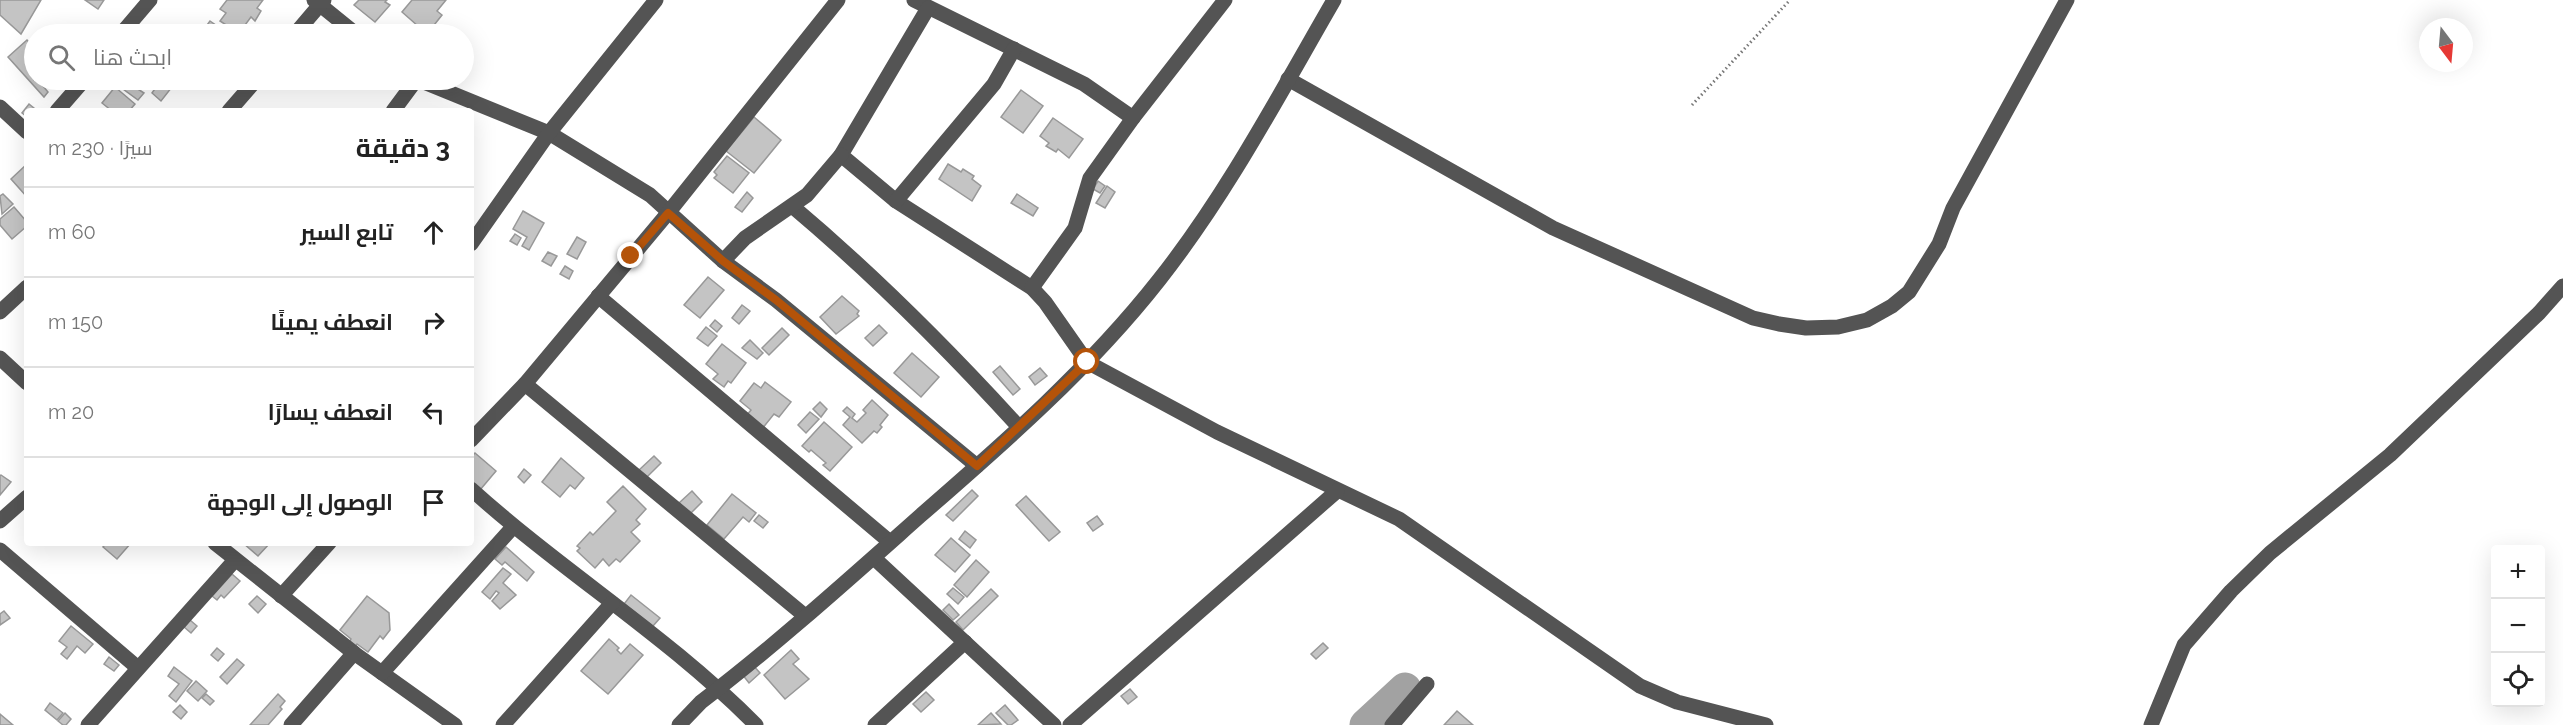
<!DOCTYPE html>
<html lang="ar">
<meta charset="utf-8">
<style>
body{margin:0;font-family:Raleway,Cairo,sans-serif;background:#f6f6f6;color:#222;direction:rtl}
.controls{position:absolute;right:18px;bottom:18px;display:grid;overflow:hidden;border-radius:6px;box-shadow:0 6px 24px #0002}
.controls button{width:54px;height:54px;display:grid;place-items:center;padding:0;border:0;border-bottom:2px solid #e0e0e0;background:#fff;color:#222;font:30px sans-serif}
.compass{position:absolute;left:2419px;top:18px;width:54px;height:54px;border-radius:50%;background:#fff;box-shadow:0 6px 24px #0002;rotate:164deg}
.stop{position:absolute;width:18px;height:18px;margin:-14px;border:4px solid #b45309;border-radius:50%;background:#fff}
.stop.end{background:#b45309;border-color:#fff;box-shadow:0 2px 6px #0008}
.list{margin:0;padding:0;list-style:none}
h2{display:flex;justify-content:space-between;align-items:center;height:78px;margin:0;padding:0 24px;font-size:26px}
h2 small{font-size:20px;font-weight:400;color:#767676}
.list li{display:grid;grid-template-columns:39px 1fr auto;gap:18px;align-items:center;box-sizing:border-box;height:90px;padding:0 24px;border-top:2px solid #e0e0e0}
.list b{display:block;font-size:22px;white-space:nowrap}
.list em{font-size:20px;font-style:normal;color:#767676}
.icon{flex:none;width:33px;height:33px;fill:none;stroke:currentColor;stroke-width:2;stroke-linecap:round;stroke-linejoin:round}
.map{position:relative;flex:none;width:2563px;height:725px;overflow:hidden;direction:ltr}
.search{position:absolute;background:#fff;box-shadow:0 6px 24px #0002;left:24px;top:24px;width:450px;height:66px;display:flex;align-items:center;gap:15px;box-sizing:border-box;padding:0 21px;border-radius:33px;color:#767676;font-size:22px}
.panel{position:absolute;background:#fff;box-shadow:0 6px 24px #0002;left:24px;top:108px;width:450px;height:438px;border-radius:6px;direction:rtl}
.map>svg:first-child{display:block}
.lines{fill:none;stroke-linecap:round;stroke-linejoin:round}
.river{stroke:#a2a2a2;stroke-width:33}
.building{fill:#c4c4c4;stroke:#989898;stroke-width:1.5}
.path{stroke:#767676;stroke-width:3;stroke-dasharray:1.5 3;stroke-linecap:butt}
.minor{stroke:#545454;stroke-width:15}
.route{stroke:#b45309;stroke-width:8}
</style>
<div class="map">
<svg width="2563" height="725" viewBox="0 0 2563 725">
<rect width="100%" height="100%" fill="#fff"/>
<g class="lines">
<path class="river" d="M1366,725L1405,689"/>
</g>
<g class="building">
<path d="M0,0H41L21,34L0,15Z"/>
<path d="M85,0H104L98,9Z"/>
<path d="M227,0H263L257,8L261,11L255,21L251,17L245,25L252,30L249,34H240L220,21L226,13L220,9Z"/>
<path d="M359,0H387L385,2L390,5L375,22L354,5Z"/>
<path d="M412,0H446L437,11L442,15L427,34L402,12Z"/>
<path d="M210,21L217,26L211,34L204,29Z"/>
<path d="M220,27L232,34H216Z"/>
<path d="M27,40L34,47V80H49L42,85L48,92L44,97L8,57Z"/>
<path d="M124,80L144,93L138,100L119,86Z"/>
<path d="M161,80L172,87L161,101L152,93Z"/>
<path d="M115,87L135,104L129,111H112L102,103Z"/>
<path d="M1021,90L1043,106L1023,133L1001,117Z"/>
<path d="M29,104L35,109L27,111V117L22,113Z"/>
<path d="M754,117L781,140L754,173L726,151Z"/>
<path d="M1053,118L1083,139L1069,158L1058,149L1056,152L1046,146L1049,143L1040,136Z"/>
<path d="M727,156L749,173L733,193L714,178L717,175L714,172Z"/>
<path d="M27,164V197L11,179Z"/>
<path d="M948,164L961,172L963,169L974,176L972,179L981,186L972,201L939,179Z"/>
<path d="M1098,181L1105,186L1100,193L1093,189Z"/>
<path d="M1107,186L1115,192L1105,208L1096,203Z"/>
<path d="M747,192L753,198L742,212L735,207Z"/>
<path d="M3,194L13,204L2,214L0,196Z"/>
<path d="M1017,194L1038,208L1033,216L1011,203Z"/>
<path d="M14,207L27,222V226L12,239L0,225V219Z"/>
<path d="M523,211L544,223L529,250L522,246L527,237L513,229Z"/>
<path d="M515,234L521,238L517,245L510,241Z"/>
<path d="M577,237L586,242L577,259L567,254Z"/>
<path d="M548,252L557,256L551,266L542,261Z"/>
<path d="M565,266L573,271L569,279L560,274Z"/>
<path d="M708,277L724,290L700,318L684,305Z"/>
<path d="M842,296L859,311L857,314L859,316L836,334L820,317Z"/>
<path d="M742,305L750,311L739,324L732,318Z"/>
<path d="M715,320L722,326L717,332L710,326Z"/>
<path d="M879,325L887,333L873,346L865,338Z"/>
<path d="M706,327L717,336L708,346L697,338Z"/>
<path d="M782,328L789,335L769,355L762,348Z"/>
<path d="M750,340L763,353L757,359L742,348Z"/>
<path d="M722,344L746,363L731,383L728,381L724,387L713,379L718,374L706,364Z"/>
<path d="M912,353L939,377L921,397L894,373Z"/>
<path d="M1000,366L1020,389L1013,395L993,372Z"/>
<path d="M1040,368L1047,376L1035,385L1029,377Z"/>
<path d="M765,382L791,402L779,417L774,414L762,429L746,416L751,410L740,401L754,383L761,388Z"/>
<path d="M872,400L888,415L880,425L882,427L877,433L874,431L862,443L843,425L850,417L843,411L847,407L855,414L852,418L857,422L866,413L863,410Z"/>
<path d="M820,402L827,409L821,417L813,409Z"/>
<path d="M810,412L819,419L806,433L798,425Z"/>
<path d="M824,422L852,447L830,471L823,465L826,463L811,450L809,452L802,446Z"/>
<path d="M475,453L496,471L480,490L471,482V457Z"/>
<path d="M654,456L661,463L646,478L639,470Z"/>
<path d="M561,458L584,478L575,489L570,485L560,497L542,482Z"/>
<path d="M524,469L531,475L524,483L518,477Z"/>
<path d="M1,475L11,482L0,495V476Z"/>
<path d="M623,486L646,509L636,520L640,524L631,532L640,541L620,562L616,559L609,566L603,559L595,568L577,551L580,548L577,546L590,532L593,535L616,511L607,502Z"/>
<path d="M972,490L978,496L953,521L946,515Z"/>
<path d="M692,491L702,502L690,514L679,503Z"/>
<path d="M732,494L756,513L749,522L743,517L724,539L707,525Z"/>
<path d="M1026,496L1060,532L1049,541L1016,505Z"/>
<path d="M759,515L768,522L763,528L754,521Z"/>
<path d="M1097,516L1103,524L1093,531L1087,523Z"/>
<path d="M965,531L976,540L970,548L959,539Z"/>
<path d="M951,538L970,555L955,572L935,555Z"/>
<path d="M106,543H131L117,559L103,547Z"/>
<path d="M243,543H270L258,556Z"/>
<path d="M506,547L534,572L527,581L505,562L502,565L495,559Z"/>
<path d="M976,560L989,572L967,597L954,585Z"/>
<path d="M503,568L511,574L503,583L516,595L500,609L492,601L499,593L496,591L490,599L482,592Z"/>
<path d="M232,574L240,581L224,598L221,595L217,600L212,596Z"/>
<path d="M953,588L964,597L958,604L947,594Z"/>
<path d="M991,589L998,596L963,630L956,622Z"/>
<path d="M631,595L660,618L653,626L624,604Z"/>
<path d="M257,596L266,604L258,613L249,604Z"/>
<path d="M367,596L389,613L390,630L383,639L380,636L368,652L357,644L355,647L349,643L351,639L340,630Z"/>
<path d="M949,604L959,615L953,620L943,610Z"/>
<path d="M4,611L10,618L0,625V614Z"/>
<path d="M190,620L197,626L191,633L184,627Z"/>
<path d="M71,626L93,644L85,653L77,646L67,659L61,654L67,647L59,641Z"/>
<path d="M609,639L619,648L617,650L621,654L630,644L643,655L608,694L581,671Z"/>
<path d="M1323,643L1328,648L1316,659L1311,654Z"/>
<path d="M217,648L224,654L218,661L211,655Z"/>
<path d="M791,650L799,659L793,664L809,679L785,699L764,675Z"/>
<path d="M109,657L119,665L114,671L104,664Z"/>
<path d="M237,659L244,665L227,684L220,677Z"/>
<path d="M752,664L760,673L749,683L742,674Z"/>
<path d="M174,667L192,681L176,702L169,696L179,684L168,676Z"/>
<path d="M196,681L207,691L198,701L187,691Z"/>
<path d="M1130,689L1137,697L1128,704L1121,696Z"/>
<path d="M926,692L934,700L921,712L913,704Z"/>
<path d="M206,694L214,701L210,705L202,698Z"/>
<path d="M278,694L285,701L280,707L282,709L268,725H250Z"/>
<path d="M50,703L63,713L57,720L45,710Z"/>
<path d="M180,705L187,712L181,719L173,712Z"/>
<path d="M1005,705L1018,720L1011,725H1008L996,713Z"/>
<path d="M1457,711L1473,725H1444Z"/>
<path d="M65,713L71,719L66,725H63L58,721Z"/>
<path d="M991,713L1001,724L978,725Z"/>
<path d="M0,714L13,725H0Z"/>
</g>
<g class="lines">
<path class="path" d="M1692,105L1790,0"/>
<g class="minor">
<path d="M314,0L356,34"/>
<path d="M914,0L1084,84L1133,118"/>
<path d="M928,8L841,155L896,201L1032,288L1045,302L1087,362L1217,432L1399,519L1640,686L1677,702L1766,725"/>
<path d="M121,34L150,0"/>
<path d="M295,34L324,0"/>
<path d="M1288,79L1553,228L1753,318L1779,324L1806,328L1838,327L1867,320L1892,306L1909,292L1939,244L1953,208L2067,0"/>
<path d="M419,80L549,133L650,195L723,261L776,300L977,466"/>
<path d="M0,107L27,132"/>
<path d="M57,111L84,80"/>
<path d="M229,111L256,80"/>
<path d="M393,111L416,80"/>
<path d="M896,201L994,84L1014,49"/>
<path d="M792,206C874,275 946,347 1018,426"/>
<path d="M471,244L549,133L656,0"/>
<path d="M723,261L745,238L807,195L841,155"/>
<path d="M1032,288L1075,228L1090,178L1133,118L1225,0"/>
<path d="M598,296L890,542"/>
<path d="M0,312L27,287"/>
<path d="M0,358L27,383"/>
<path d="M525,384L804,615"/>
<path d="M471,440L525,384L668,213L838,0"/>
<path d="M471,489C563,572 669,637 756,725"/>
<path d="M0,521L27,497"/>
<path d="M215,543L354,653L455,725"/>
<path d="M0,550L138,668"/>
<path d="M874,558L1054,725"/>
<path d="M281,596L329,543"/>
<path d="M382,673L513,527"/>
<path d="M88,725L235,560"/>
<path d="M291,725L354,653"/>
<path d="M503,725L612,603"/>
<path d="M679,725L701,702C777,644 849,579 920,516C1004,443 1090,368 1159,280C1227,194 1279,95 1334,0"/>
<path d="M875,725L965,642"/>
<path d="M1070,725L1337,491"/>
<path d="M1392,725L1427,684"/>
<path d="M2151,725L2184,645L2231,591L2270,553L2390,455L2539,313L2563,286"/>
</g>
</g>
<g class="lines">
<path class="route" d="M631,256L668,213L723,261L776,300L977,466L1087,362"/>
</g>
</svg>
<div class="controls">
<button>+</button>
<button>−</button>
<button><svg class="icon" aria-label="locate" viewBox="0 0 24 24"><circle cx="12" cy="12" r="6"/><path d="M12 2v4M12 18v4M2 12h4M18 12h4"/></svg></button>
</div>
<svg class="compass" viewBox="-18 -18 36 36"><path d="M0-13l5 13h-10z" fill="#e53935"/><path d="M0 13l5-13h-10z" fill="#767676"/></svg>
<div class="stop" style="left:1087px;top:362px"></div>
<div class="stop end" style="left:631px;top:256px"></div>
<div class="search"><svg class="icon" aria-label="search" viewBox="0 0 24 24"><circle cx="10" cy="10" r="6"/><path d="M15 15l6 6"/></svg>ابحث هنا</div>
<section class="panel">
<h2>3 دقيقة<small>سيرًا · 230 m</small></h2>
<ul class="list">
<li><svg class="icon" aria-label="ahead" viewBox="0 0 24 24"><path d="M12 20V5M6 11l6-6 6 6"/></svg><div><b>تابع السير</b></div><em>60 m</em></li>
<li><svg class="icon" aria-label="right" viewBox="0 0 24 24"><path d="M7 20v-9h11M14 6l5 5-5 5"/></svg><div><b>انعطف يمينًا</b></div><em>150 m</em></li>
<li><svg class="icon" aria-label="left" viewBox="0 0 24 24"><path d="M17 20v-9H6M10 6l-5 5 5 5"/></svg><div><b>انعطف يسارًا</b></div><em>20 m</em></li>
<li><svg class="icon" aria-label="arrive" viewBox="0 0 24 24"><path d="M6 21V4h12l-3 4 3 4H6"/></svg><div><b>الوصول إلى الوجهة</b></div></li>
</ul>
</section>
</div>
